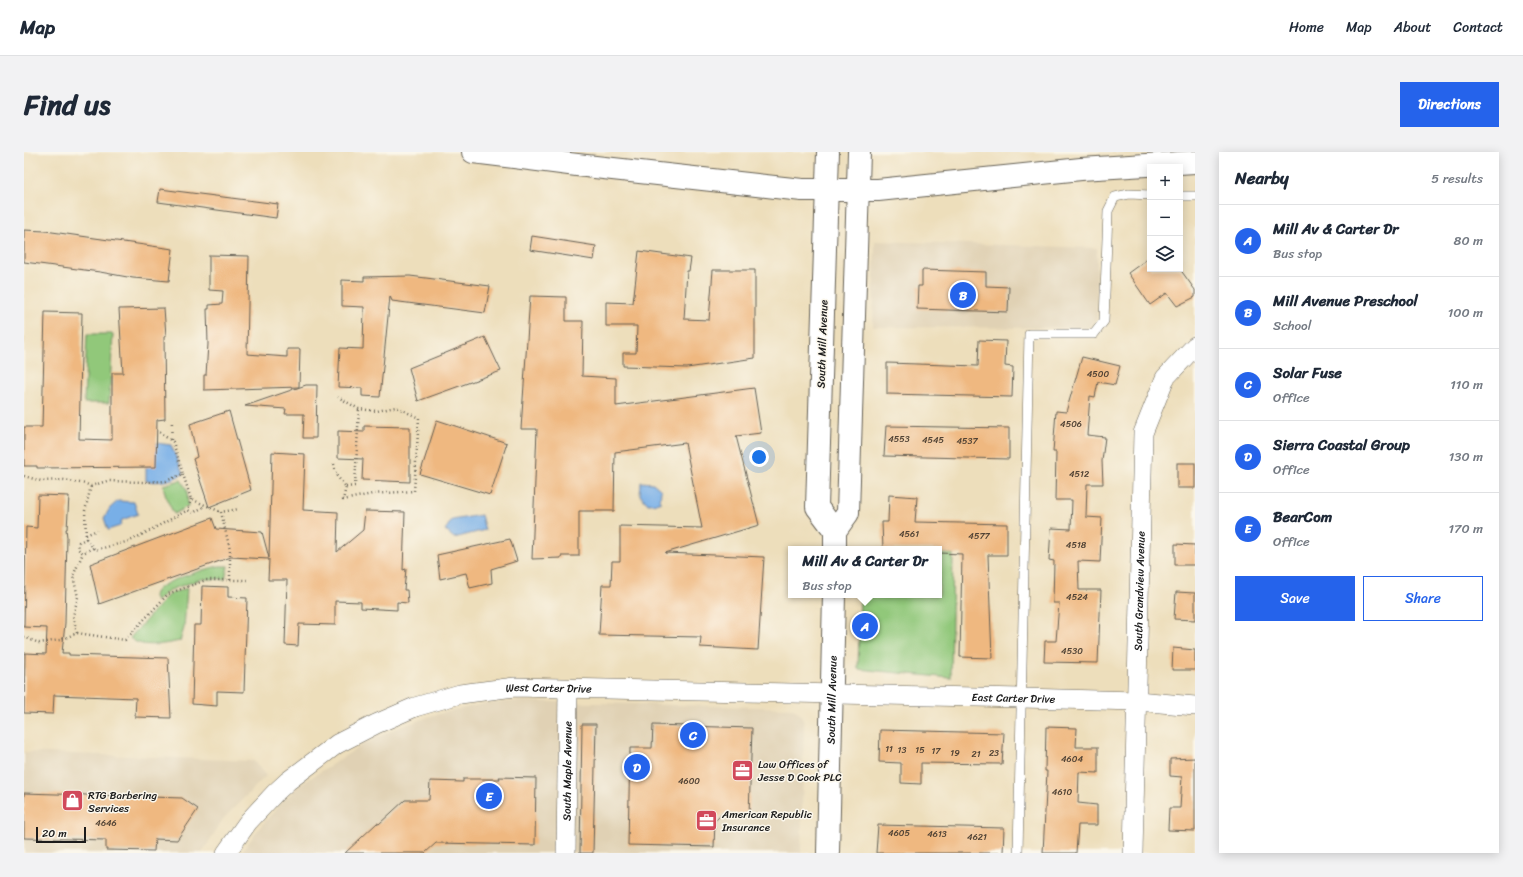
<!DOCTYPE html>
<meta charset="utf-8">
<style>
body{margin:0;font-family:Sriracha,sans-serif;background:#f2f2f3;color:#1f2937}
.controls{position:absolute;right:12px;top:12px;display:grid;overflow:hidden;border-radius:0px;box-shadow:0 2px 10px #0003}
.controls button{width:36px;height:36px;display:grid;place-items:center;padding:0;border:0;border-bottom:1px solid #e0e1e3;background:#fff;color:#1f2937;font:20px sans-serif}
.scale{position:absolute;left:12px;bottom:10px;width:50px;box-sizing:border-box;padding-left:4px;border:2px solid #1c1c1c;border-top:0;font-size:11px;line-height:14px;white-space:nowrap;color:#1c1c1c;-webkit-text-stroke:3px #fbf7ec;paint-order:stroke}
.you{position:absolute;left:735px;top:305px;width:14px;height:14px;margin:-10px;border:3px solid #fff;border-radius:50%;background:#1a73e8;box-shadow:0 0 0 6px #1a73e833}
.badge{display:grid;place-items:center;width:26px;height:26px;border-radius:50%;background:#2563eb;color:#fff;font-size:13px;font-weight:700}
.pin{position:absolute;translate:-50% -50%;border:2px solid #fff;box-shadow:0 1px 4px #0006}
.popup{position:absolute;left:764px;top:394px;width:154px;height:52px;box-sizing:border-box;display:grid;place-content:center;border-radius:0px;background:#fff;filter:drop-shadow(0 1px 3px #0005);font-size:13px;white-space:nowrap;color:#747a83}
.popup b{font-size:15px;color:#1f2937}
.popup::after{content:'';position:absolute;left:50%;top:100%;margin-left:-8px;border:8px solid transparent;border-top-color:#fff}
.list{margin:0;padding:0;list-style:none}
h2{display:flex;justify-content:space-between;align-items:center;height:52px;margin:0;padding:0 16px;font-size:17px}
h2 small{font-size:13px;font-weight:400;color:#747a83}
.list li{display:grid;grid-template-columns:26px 1fr auto;gap:12px;align-items:center;box-sizing:border-box;height:72px;padding:0 16px;border-top:1px solid #e0e1e3}
.list b{display:block;font-size:15px;white-space:nowrap}
.list p{margin:0;font-size:13px;white-space:nowrap;color:#747a83}
.list em{font-size:13px;font-style:normal;color:#747a83}
.actions{display:flex;gap:8px;padding:12px 16px}
.actions a{flex:1;padding:9px 0;border:1px solid #2563eb;border-radius:0px;text-align:center;font-size:14px;color:#2563eb}
.actions .main{background:#2563eb;color:#fff}
.icon{flex:none;width:22px;height:22px;fill:none;stroke:currentColor;stroke-width:2;stroke-linecap:round;stroke-linejoin:round}
.map{position:relative;flex:none;width:1171px;height:701px;overflow:hidden;border-radius:0px}
header{display:flex;align-items:center;gap:24px;box-sizing:border-box;height:56px;padding:0 20px;background:#fff;border-bottom:1px solid #e0e1e3}
header strong{font-size:19px}
nav{display:flex;gap:22px;margin-inline-start:auto;font-size:14px}
.intro{display:flex;align-items:center;justify-content:space-between;box-sizing:border-box;height:96px;padding:0 24px}
h1{margin:0;font-size:28px}
.button{padding:10px 18px;border-radius:0px;background:#2563eb;color:#fff;font-size:14px;font-weight:700}
main{display:flex;gap:24px;padding:0 24px}
aside{flex:1;background:#fff;border-radius:0px;box-shadow:0 2px 10px #0003}
.map>svg:first-child{display:block}
.built{fill:#e0d1b4}
.green{fill:#91c87a;stroke:#56724b}
.water{fill:#78afe7;stroke:#4a6682}
.building{fill:#efb880}
.lines{fill:none;stroke-linecap:round;stroke-linejoin:round}
.service-casing{stroke:#656054;stroke-width:10}
.minor-casing{stroke:#656054;stroke-width:20}
.secondary-casing{stroke:#656054;stroke-width:24}
.motorway-casing{stroke:#656054;stroke-width:24}
.path{stroke:#656054;stroke-width:2.5;stroke-dasharray:1 3;stroke-linecap:butt}
.service{stroke:#fff;stroke-width:9}
.minor{stroke:#fff;stroke-width:19}
.secondary{stroke:#fff;stroke-width:22}
.motorway{stroke:#fff;stroke-width:22}
.labels{text-anchor:middle;stroke-width:3;stroke-linejoin:round;paint-order:stroke}
.number-label{font-size:9px;fill:#514335}
.street-label{font-size:11px;fill:#1c1c1c;stroke:#fbf7ec}
.poi-label{font-size:11px;fill:#1c1c1c;stroke:#fbf7ec;text-anchor:start}
</style>
<header>
<strong>Map</strong>
<nav><a>Home</a><a>Map</a><a>About</a><a>Contact</a></nav>
</header>
<div class="intro"><h1>Find us</h1><a class="button">Directions</a></div>
<main>
<div class="map">
<svg width="1171" height="701" viewBox="0 0 1171 701">
<rect width="100%" height="100%" fill="#fbf7ec"/>
<filter id="ink" filterUnits="userSpaceOnUse"><feTurbulence type="fractalNoise" baseFrequency=".025" numOctaves="2"/><feDisplacementMap in="SourceGraphic" scale="8" xChannelSelector="R" yChannelSelector="G"/><feConvolveMatrix kernelMatrix="1 2 1 2 8 2 1 2 1" color-interpolation-filters="sRGB"/></filter>
<filter id="wash" filterUnits="userSpaceOnUse"><feTurbulence type="fractalNoise" baseFrequency=".012" numOctaves="4" result="noise"/><feDisplacementMap in="SourceGraphic" scale="16" xChannelSelector="R" yChannelSelector="G"/><feGaussianBlur stdDeviation="0.9" result="paint"/><feColorMatrix in="noise" values="0 0 0 0 0 0 0 0 0 0 0 0 0 0 0 0 0 1.4 0 .05"/><feComposite in="paint" operator="in"/></filter>
<g filter="url(#wash)">
<rect width="100%" height="100%" fill="#eddebb"/>
<g class="built">
<path d="M851,89L1073,96V167L1063,176L849,175Z"/>
<path d="M491,549L769,556L777,563L780,571L777,701H217L237,674L259,649L276,633L338,593L371,577L410,563L459,552Z"/>
<path d="M0,600L230,609L242,624L199,667L178,701H0Z"/>
</g>
<g class="green">
<path d="M63,182H89L85,251H60Z"/>
<path d="M157,328L163,338L164,354L150,362L142,346L139,333Z"/>
<path d="M915,402H929L927,526L834,517L836,443H915Z"/>
<path d="M195,414H204L201,427H178L154,435L144,439L132,450C131,447 129,445 131,441C136,429 182,417 195,414Z"/>
<path d="M163,436L160,476L156,489C141,492 118,497 106,486L145,442Z"/>
</g>
<g class="water">
<path d="M132,291L147,293L159,322C147,329 136,331 122,329V315Z"/>
<path d="M617,330L629,331L637,338L636,351L624,352L616,343Z"/>
<path d="M94,349L110,350L114,362L98,368L96,374L84,378L80,366L86,356Z"/>
<path d="M457,363L461,378L430,386L421,378L428,368Z"/>
</g>
<g id="blocks">
<g class="building">
<path d="M136,37L254,52L252,66L134,50Z"/>
<path d="M0,78L21,79L149,97L145,129L109,126L76,120L0,110Z"/>
<path d="M508,84L572,94L570,108L506,98Z"/>
<path d="M615,99L667,106L665,119H663L660,167L685,168L689,118H731V206L663,216L599,214V201H612L613,174H582V150L609,151Z"/>
<path d="M185,103L225,104L223,202L263,205V197H276L275,235L180,238V223H182L184,192L183,157H185V153L198,152L199,139L185,138Z"/>
<path d="M1126,105V117H1156L1171,138V145L1153,154L1143,141L1126,153L1104,121Z"/>
<path d="M898,118L962,120V134L985,135L984,160L893,157L894,134H898Z"/>
<path d="M386,124L466,134L461,161L368,149L366,144L356,245L338,244V236L314,235L316,196L339,197L340,155L318,154V128L340,129V125Z"/>
<path d="M506,144L542,145V169H559L558,224L592,226V254L730,236L737,281L712,284L735,373L641,401L740,405L734,498L676,495L677,485L575,483L578,433H587L588,409H596V374L678,376L661,291L591,300L590,359H555V404H537V406L508,407L513,277H497Z"/>
<path d="M140,156L142,184L140,185L141,267L133,268L132,315L13,316V314H0V275H18L21,160L58,161L55,287L88,288V221H99L95,157Z"/>
<path d="M461,185L477,219L394,249L385,216Z"/>
<path d="M955,188L982,189L981,214L989,215L988,245L863,242V211L954,214Z"/>
<path d="M1058,205L1096,214L1091,233L1074,230L1071,245L1066,244L1063,283L1081,285L1078,309L1079,332H1063L1062,365L1078,366L1076,410L1054,409L1055,438H1077L1074,511L1020,510L1021,489H1032L1035,451H1029L1030,409L1025,408L1027,376L1047,377L1048,348H1031L1032,300H1029L1032,259L1042,260Z"/>
<path d="M282,233H293L292,286H279L280,262H261L262,257L221,254Z"/>
<path d="M205,259L227,338L185,355L169,307L173,305L166,272Z"/>
<path d="M413,268L483,291L466,343L396,322Z"/>
<path d="M340,274L386,275V330L338,328L339,307L314,306V279L340,280Z"/>
<path d="M862,274L985,276V307L860,304Z"/>
<path d="M248,300L281,302L279,358L314,360L313,400L339,378L341,359L381,360L379,418L382,417L380,438H383L384,451L373,450V458L337,456V450L311,449V473L275,472L274,494L261,493L263,428H244L245,407L207,405L75,452L66,412L188,366L192,377L238,380L245,406Z"/>
<rect x="1153" y="311" width="18" height="25"/>
<path d="M14,343L45,344L43,377H42L43,385L41,471L38,501H45V503L144,506L147,566L111,565L112,546L30,543L29,562L0,561L1,501L22,502L23,476L0,475L2,375L13,376Z"/>
<path d="M865,343L893,345L891,370L983,372V403H964L968,506L936,505L938,402L915,401V397H859L858,370H864Z"/>
<path d="M486,387L493,409L467,417L468,431L446,436L442,421L416,427L413,403Z"/>
<path d="M1151,392L1171,393V413H1151Z"/>
<path d="M178,434L204,435V445L223,446L220,540L193,539V554L168,552L170,473H177Z"/>
<path d="M1152,440L1171,441V468L1150,467Z"/>
<path d="M1149,496L1171,498V518H1148Z"/>
<path d="M558,572H572L569,701H556Z"/>
<path d="M629,573L728,576L725,662L699,661L691,669L690,695L604,693L606,596H628Z"/>
<path d="M1022,575L1053,576L1052,595H1074V621L1055,620L1054,651L1073,653V673H1054L1052,701H1019L1023,619H1021Z"/>
<path d="M856,578L980,581L978,612L897,611V632L877,631V611L855,610Z"/>
<path d="M1171,606V679L1144,678L1145,656H1156L1158,625L1146,624V607Z"/>
<path d="M475,625L512,626L511,693L412,691L401,701H321L353,671L355,672L381,648H405L406,629L439,630V627H476Z"/>
<path d="M0,641L158,646L174,657L153,688L131,687L130,699L82,698V688L0,686Z"/>
<path d="M854,673L980,676L979,701H852Z"/>
</g>
</g>
</g>
<g filter="url(#ink)">
<use href="#blocks" fill-opacity="0" stroke="#656054" stroke-width="1"/>
<g class="lines">
<defs>
<g id="service">
<path d="M1156,44H1171"/>
<path d="M994,701L1005,182H1070L1080,169L1084,59L1091,45L1105,42L1126,43"/>
</g>
<g id="minor">
<path id="s1" d="M202,701L224,670L251,641L264,629L313,592L352,572L391,555L436,542L491,535L998,546L1113,549L1171,554"/>
<path id="s2" d="M542,701L544,537"/>
<path id="s3" d="M1109,701L1119,281L1141,226L1171,194"/>
</g>
<g id="secondary">
<path d="M804,0L793,355L811,379"/>
<path d="M811,397V379L824,361L835,0"/>
<path id="s4" d="M804,701L810,443"/>
</g>
<path id="motorway" d="M449,0L553,13L778,38H854L1057,17L1171,10"/>
</defs>
<use href="#service" class="service-casing"/>
<use href="#minor" class="minor-casing"/>
<use href="#secondary" class="secondary-casing"/>
<use href="#motorway" class="motorway-casing"/>
<g class="path">
<path d="M147,288L148,270"/>
<path d="M310,312L312,323L322,335L319,348L348,342L390,339L395,266L372,255L353,259L335,257L314,245"/>
<path d="M159,322L167,347L197,360"/>
<path d="M0,324L17,329L40,328L62,332L67,334L83,329L120,330L142,329L159,322L149,290L135,280"/>
<path d="M322,335L331,334L335,257"/>
<path d="M167,347L164,358L169,361L181,354"/>
<path d="M62,383L73,378"/>
<path d="M62,387L61,359L67,334"/>
<path d="M69,396L59,401L54,397L55,390L62,387L71,398L106,389L164,358"/>
<path d="M206,428V398L197,360L215,357"/>
<path d="M53,481L49,464L54,445L49,424L59,401"/>
<path d="M0,485L15,491L36,488L53,481L101,488L144,442L182,428H223"/>
</g>
<use href="#service" class="service"/>
<use href="#minor" class="minor"/>
<use href="#secondary" class="secondary"/>
<use href="#motorway" class="motorway"/>
</g>
</g>
<defs>
<symbol id="office-square" viewBox="-11 -11 22 22"><rect x="-9" y="-9" width="18" height="18" rx="4" fill="#d1495b" stroke="#fbf7ec"/><path d="M-6-3h4V-5.5h4V-3h4V5H-6ZM-1-4.5V-3h2v-1.5ZM-6 0V1H6V0Z" fill="#fff"/></symbol>
<symbol id="shop-square" viewBox="-11 -11 22 22"><rect x="-9" y="-9" width="18" height="18" rx="4" fill="#d1495b" stroke="#fbf7ec"/><path d="M-5-2.5h2.3a2.7 3.5 0 0 1 5.4 0H5L5.5 6h-11ZM-1.5-2.5h3a1.5 2.3 0 0 0-3 0Z" fill="#fff"/></symbol>
</defs>
<g fill-rule="evenodd">
<use href="#office-square" x="706" y="606" width="25" height="25"/>
<use href="#shop-square" x="36" y="636" width="25" height="25"/>
<use href="#office-square" x="670" y="656" width="25" height="25"/>
</g>
<g class="labels">
<g class="number-label">
<text x="1074" y="225">4500</text>
<text x="1047" y="275">4506</text>
<text x="875" y="290">4553</text>
<text x="909" y="291">4545</text>
<text x="943" y="292">4537</text>
<text x="1055" y="325">4512</text>
<text x="885" y="385">4561</text>
<text x="955" y="387">4577</text>
<text x="1052" y="396">4518</text>
<text x="1053" y="448">4524</text>
<text x="1048" y="502">4530</text>
<text x="865" y="600">11</text>
<text x="878" y="601">13</text>
<text x="896" y="601">15</text>
<text x="912" y="602">17</text>
<text x="931" y="604">19</text>
<text x="970" y="604">23</text>
<text x="952" y="605">21</text>
<text x="1048" y="610">4604</text>
<text x="665" y="632">4600</text>
<text x="1038" y="643">4610</text>
<text x="82" y="674">4646</text>
<text x="875" y="684">4605</text>
<text x="913" y="685">4613</text>
<text x="953" y="688">4621</text>
</g>
<g class="street-label">
<text transform="translate(798 192) rotate(-88)" y="4">South Mill Avenue</text>
<text dy="4" stroke="none"><textPath href="#s3" startOffset="262">South Grandview Avenue</textPath></text>
<text dy="4" stroke="none"><textPath href="#s1" startOffset="379">West Carter Drive</textPath></text>
<text dy="4" stroke="none"><textPath href="#s1" startOffset="844">East Carter Drive</textPath></text>
<text dy="4" stroke="none"><textPath href="#s4" startOffset="153">South Mill Avenue</textPath></text>
<text dy="4" stroke="none"><textPath href="#s2" startOffset="82">South Maple Avenue</textPath></text>
</g>
<g class="poi-label">
<text x="734" y="616">Law Offices of<tspan x="734" dy="13">Jesse D Cook PLC</tspan></text>
<text x="64" y="647">RTG Barbering<tspan x="64" dy="13">Services</tspan></text>
<text x="698" y="666">American Republic<tspan x="698" dy="13">Insurance</tspan></text>
</g>
</g>
</svg>
<div class="controls">
<button>+</button>
<button>−</button>
<button><svg class="icon" aria-label="layers" viewBox="0 0 24 24"><path d="M12 4l9 5-9 5-9-5zM3 14l9 5 9-5"/></svg></button>
</div>
<div class="scale">20 m</div>
<div class="you"></div>
<div class="pin badge" style="left:841px;top:474px">A</div>
<div class="popup"><b>Mill Av &amp; Carter Dr</b>Bus stop</div>
<div class="pin badge" style="left:939px;top:143px">B</div>
<div class="pin badge" style="left:669px;top:583px">C</div>
<div class="pin badge" style="left:613px;top:615px">D</div>
<div class="pin badge" style="left:465px;top:644px">E</div>
</div>
<aside>
<h2>Nearby<small>5 results</small></h2>
<ul class="list">
<li><span class="badge">A</span><div><b>Mill Av &amp; Carter Dr</b><p>Bus stop</p></div><em>80 m</em></li>
<li><span class="badge">B</span><div><b>Mill Avenue Preschool</b><p>School</p></div><em>100 m</em></li>
<li><span class="badge">C</span><div><b>Solar Fuse</b><p>Office</p></div><em>110 m</em></li>
<li><span class="badge">D</span><div><b>Sierra Coastal Group</b><p>Office</p></div><em>130 m</em></li>
<li><span class="badge">E</span><div><b>BearCom</b><p>Office</p></div><em>170 m</em></li>
</ul>
<div class="actions"><a class="main">Save</a><a>Share</a></div>
</aside>
</main>
